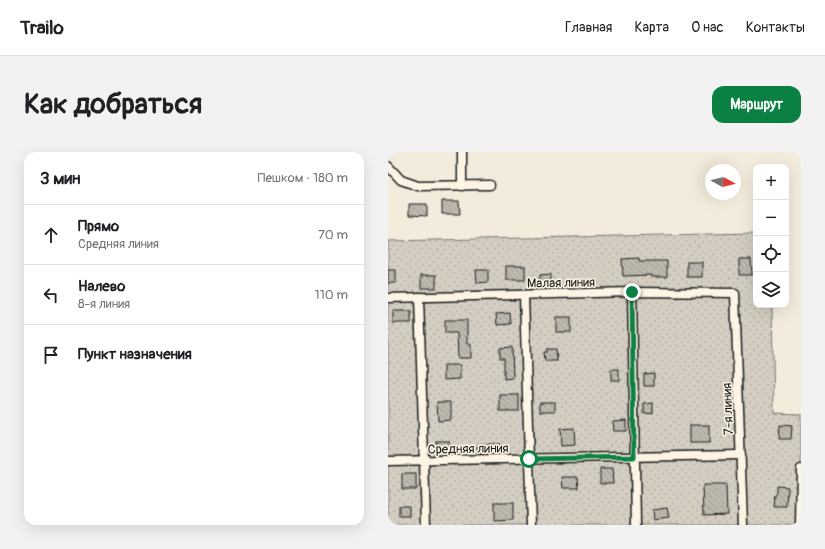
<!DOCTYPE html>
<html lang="ru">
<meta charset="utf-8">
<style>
body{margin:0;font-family:Pangolin,sans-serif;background:#f2f2f2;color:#202124}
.controls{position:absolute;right:12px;top:12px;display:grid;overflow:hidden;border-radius:8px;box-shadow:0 4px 16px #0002}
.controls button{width:36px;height:36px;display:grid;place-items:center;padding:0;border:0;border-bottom:1px solid #e0e0e0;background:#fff;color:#202124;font:20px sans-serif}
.compass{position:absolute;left:317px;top:12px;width:36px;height:36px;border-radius:50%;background:#fff;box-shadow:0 4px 16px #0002;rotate:98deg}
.stop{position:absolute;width:12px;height:12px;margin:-9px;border:3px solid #0b8043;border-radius:50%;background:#fff}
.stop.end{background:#0b8043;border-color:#fff;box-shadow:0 1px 4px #0008}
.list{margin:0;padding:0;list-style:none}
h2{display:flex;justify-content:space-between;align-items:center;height:52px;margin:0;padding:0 16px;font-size:17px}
h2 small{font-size:13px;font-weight:400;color:#757577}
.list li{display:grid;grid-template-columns:26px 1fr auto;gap:12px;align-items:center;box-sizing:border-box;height:60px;padding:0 16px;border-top:1px solid #e0e0e0}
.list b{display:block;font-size:15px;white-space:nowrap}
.list p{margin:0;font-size:13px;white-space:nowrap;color:#757577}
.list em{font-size:13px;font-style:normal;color:#757577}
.icon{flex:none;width:22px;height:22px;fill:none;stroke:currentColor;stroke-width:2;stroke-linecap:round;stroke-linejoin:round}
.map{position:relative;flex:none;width:413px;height:373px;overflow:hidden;border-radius:12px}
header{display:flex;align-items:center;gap:24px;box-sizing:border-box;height:56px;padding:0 20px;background:#fff;border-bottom:1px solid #e0e0e0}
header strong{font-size:19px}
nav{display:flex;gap:22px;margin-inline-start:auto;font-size:14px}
.intro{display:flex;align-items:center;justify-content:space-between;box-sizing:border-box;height:96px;padding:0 24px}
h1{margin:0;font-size:28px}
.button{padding:10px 18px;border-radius:12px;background:#0b8043;color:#fff;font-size:14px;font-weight:700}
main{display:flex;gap:24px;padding:0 24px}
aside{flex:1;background:#fff;border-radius:12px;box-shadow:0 4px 16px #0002}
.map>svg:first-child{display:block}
.grass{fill:url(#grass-dots);stroke:#78756e}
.building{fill:url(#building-back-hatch);stroke:#1c1c1c}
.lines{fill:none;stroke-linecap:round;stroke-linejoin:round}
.minor-casing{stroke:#1c1c1c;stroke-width:11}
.minor{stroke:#fcf5e5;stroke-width:8}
.route{stroke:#0b8043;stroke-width:5}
.labels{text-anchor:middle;stroke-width:3;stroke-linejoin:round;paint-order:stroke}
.street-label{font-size:13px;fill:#1c1c1c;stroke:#fcf5e5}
</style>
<header>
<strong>Trailo</strong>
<nav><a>Главная</a><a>Карта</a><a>О нас</a><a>Контакты</a></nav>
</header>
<div class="intro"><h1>Как добраться</h1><a class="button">Маршрут</a></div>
<main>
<aside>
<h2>3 мин<small>Пешком · 180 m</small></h2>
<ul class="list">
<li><svg class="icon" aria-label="ahead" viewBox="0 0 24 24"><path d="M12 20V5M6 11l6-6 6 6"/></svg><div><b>Прямо</b><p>Средняя линия</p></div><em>70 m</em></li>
<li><svg class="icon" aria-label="left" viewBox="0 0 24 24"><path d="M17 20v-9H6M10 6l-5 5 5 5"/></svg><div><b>Налево</b><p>8-я линия</p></div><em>110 m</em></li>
<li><svg class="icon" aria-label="arrive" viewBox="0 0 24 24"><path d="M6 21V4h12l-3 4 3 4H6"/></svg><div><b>Пункт назначения</b></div></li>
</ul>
</aside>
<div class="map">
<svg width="413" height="373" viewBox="0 0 413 373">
<defs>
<pattern id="grass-dots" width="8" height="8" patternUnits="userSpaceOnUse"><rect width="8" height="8" fill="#d3cec1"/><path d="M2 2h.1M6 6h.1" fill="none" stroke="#b5b0a5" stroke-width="1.8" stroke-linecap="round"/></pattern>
<pattern id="building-back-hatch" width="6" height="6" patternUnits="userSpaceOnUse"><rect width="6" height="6" fill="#beb9ae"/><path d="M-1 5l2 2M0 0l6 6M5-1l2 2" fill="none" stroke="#a39e95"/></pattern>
</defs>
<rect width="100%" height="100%" fill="#f3ecdd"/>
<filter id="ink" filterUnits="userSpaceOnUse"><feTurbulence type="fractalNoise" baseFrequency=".025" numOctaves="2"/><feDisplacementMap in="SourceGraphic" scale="8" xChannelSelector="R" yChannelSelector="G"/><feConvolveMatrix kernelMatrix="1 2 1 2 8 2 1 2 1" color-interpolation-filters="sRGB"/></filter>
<g filter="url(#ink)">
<path class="grass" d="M368,81V153H384L386,261L413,262V373H0V89Z"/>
<g class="building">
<path d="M54,49H71L72,62H54Z"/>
<path d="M21,52H39V64L21,63Z"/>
<path d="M251,106V109H279V125H263V123L235,124L234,107Z"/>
<path d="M351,107H363L364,123H351Z"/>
<rect x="299" y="110" width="15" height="15"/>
<rect x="118" y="114" width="19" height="14"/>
<rect x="0" y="118" width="8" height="13"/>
<path d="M88,118H100V130L89,131Z"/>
<path d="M163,122V131H152V123Z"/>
<rect x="33" y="123" width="15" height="13"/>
<rect x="5" y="159" width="18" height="12"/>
<path d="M122,161L123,172L109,173L108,162Z"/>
<rect x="168" y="165" width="15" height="15"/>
<path d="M57,168H79V192H83V206H70L69,181H57Z"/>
<path d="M124,195L125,226L116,227V206H112V196Z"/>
<path d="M159,197H168L169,209H157L156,200H159Z"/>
<path d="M56,213H72V227L56,228Z"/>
<rect x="223" y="217" width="8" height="11"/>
<path d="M266,221V234H256V222Z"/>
<rect x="112" y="243" width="19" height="16"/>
<path d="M49,250H63V268L50,269Z"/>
<rect x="152" y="250" width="15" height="9"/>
<path d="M265,251V261L256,262V252Z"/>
<path d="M238,268V279H225L224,269Z"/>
<rect x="302" y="273" width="19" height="18"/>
<path d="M392,273L404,274L403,287H391Z"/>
<path d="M186,276L187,293L173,294L172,277Z"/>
<rect x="48" y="289" width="13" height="10"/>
<path d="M93,292H112V300L110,302H89V294H94Z"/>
<path d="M212,317H224L225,331H212Z"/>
<rect x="14" y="322" width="14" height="15"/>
<path d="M174,325H190L191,336H175Z"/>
<path d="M315,333H338L339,362L316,363Z"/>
<path d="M389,334L400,335L399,355H386L387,343L389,341Z"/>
<path d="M106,351H125V368L106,369Z"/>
<rect x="11" y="354" width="11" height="10"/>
<path d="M279,356L281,366L265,368L264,358Z"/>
</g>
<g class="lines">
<defs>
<g id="minor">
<path d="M0,14L13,28L30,34L102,33"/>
<path d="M74,34V0"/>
<path d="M244,140L248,373"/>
<path d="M136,143L143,373"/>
<path d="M31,145L38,373"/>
<path d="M0,146L244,140L347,141L355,373"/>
<path d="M0,309L353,303"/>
<path d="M412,373L413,317"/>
</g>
</defs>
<use href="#minor" class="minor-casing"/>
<use href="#minor" class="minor"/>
</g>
</g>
<g class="lines" filter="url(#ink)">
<path class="route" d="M141,307L246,305L244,140"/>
</g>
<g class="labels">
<g class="street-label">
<text transform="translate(173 130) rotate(-1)" y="5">Малая линия</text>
<text transform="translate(339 257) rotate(-92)" y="5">7-я линия</text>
<text transform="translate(80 296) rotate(-1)" y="5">Средняя линия</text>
</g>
</g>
</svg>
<div class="controls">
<button>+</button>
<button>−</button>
<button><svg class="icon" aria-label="locate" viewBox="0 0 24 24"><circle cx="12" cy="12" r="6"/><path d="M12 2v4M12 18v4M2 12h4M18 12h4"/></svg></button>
<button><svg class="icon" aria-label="layers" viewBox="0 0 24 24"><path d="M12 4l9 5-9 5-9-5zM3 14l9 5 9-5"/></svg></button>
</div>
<svg class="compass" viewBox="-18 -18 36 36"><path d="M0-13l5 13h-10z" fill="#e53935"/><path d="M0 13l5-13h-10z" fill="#757577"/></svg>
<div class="stop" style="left:141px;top:307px"></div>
<div class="stop end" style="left:244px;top:140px"></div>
</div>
</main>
